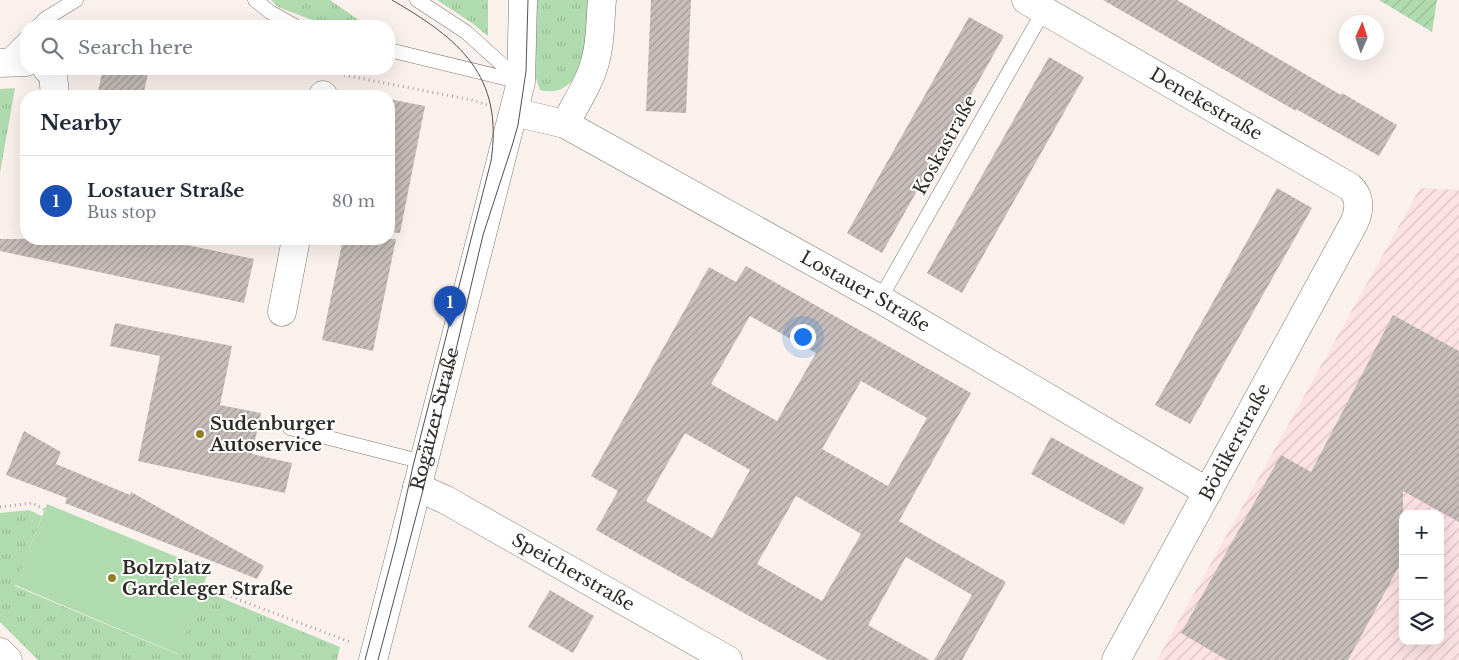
<!DOCTYPE html>
<meta charset="utf-8">
<style>
body{margin:0;font-family:"Libre Baskerville",serif;background:#f6f6f7;color:#1f2937}
.controls{position:absolute;right:15px;bottom:15px;display:grid;overflow:hidden;border-radius:10px;box-shadow:0 5px 20px #0002}
.controls button{width:45px;height:45px;display:grid;place-items:center;padding:0;border:0;border-bottom:1px solid #e0e1e3;background:#fff;color:#1f2937;font:25px sans-serif}
.compass{position:absolute;left:1339px;top:15px;width:45px;height:45px;border-radius:50%;background:#fff;box-shadow:0 5px 20px #0002;rotate:3deg}
.you{position:absolute;left:802px;top:336px;width:18px;height:18px;margin:-12px;border:4px solid #fff;border-radius:50%;background:#1a73e8;box-shadow:0 0 0 8px #1a73e833}
.badge{display:grid;place-items:center;width:32px;height:32px;border-radius:50%;background:#917e25;color:#fff;font-size:16px;font-weight:700}
.pin{position:absolute;translate:-50% -41px;filter:drop-shadow(0 1px 2px #0008)}
.pin::after{content:'';position:absolute;top:26px;width:18px;height:15px;background:inherit;clip-path:polygon(0 0,100% 0,50% 100%)}
.list{margin:0;padding:0;list-style:none}
h2{display:flex;justify-content:space-between;align-items:center;height:65px;margin:0;padding:0 20px;font-size:21px}
h2 small{font-size:16px;font-weight:400;color:#747a83}
.list li{display:grid;grid-template-columns:32px 1fr auto;gap:15px;align-items:center;box-sizing:border-box;height:90px;padding:0 20px;border-top:1px solid #e0e1e3}
.list b{display:block;font-size:19px;white-space:nowrap}
.list p{margin:0;font-size:16px;white-space:nowrap;color:#747a83}
.list em{font-size:16px;font-style:normal;color:#747a83}
.icon{flex:none;width:28px;height:28px;fill:none;stroke:currentColor;stroke-width:2;stroke-linecap:round;stroke-linejoin:round}
.map{position:relative;flex:none;width:1459px;height:660px;overflow:hidden}
.search{position:absolute;background:#fff;box-shadow:0 5px 20px #0002;left:20px;top:20px;width:375px;height:55px;display:flex;align-items:center;gap:12px;box-sizing:border-box;padding:0 18px;border-radius:20px;color:#747a83;font-size:19px}
.panel{position:absolute;background:#fff;box-shadow:0 5px 20px #0002;left:20px;top:90px;width:375px;height:155px;border-radius:20px}
.map>svg:first-child{display:block}
.industrial{fill:url(#industrial-furrows);fill-rule:evenodd}
.grass{fill:url(#grass-tufts)}
.garden{fill:url(#garden-furrows)}
.pitch{fill:#b0dbaf}
.building{fill:url(#building-hatch);fill-rule:evenodd}
.lines{fill:none;stroke-linecap:round;stroke-linejoin:round}
.service-casing{stroke:#7e7671;stroke-width:15}
.minor-casing{stroke:#7e7671;stroke-width:29}
.path{stroke:#a9a29e;stroke-width:3;stroke-dasharray:1 4;stroke-linecap:butt}
.service{stroke:#fff;stroke-width:14}
.minor{stroke:#fff;stroke-width:28}
.tram{stroke:#54504d;stroke-width:1}
.poi-dot{fill:#917e25;stroke:#fff;stroke-width:2}
.labels{text-anchor:middle;stroke-width:4;stroke-linejoin:round;paint-order:stroke}
.street-label{font-size:18px;fill:#2e2b29;stroke:#fff}
.poi-label{font-size:18px;font-weight:bold;fill:#2e2b29;stroke:#fff;text-anchor:start}
</style>
<div class="map">
<svg width="1459" height="660" viewBox="0 0 1459 660">
<defs>
<pattern id="industrial-furrows" width="10" height="10" patternUnits="userSpaceOnUse" patternTransform="scale(1.25)"><rect width="10" height="10" fill="#fde2e4"/><path d="M-1 1l2-2M0 10L10 0M9 11l2-2" fill="none" stroke="#d9c2c4"/></pattern>
<pattern id="grass-tufts" width="24" height="20" patternUnits="userSpaceOnUse" patternTransform="scale(1.25)"><rect width="24" height="20" fill="#b0dbaf"/><path d="M3 7l-1-3M5 7V3M7 7l1-3M15 17l-1-3M17 17v-4M19 17l1-3" fill="none" stroke="#98bc97"/></pattern>
<pattern id="garden-furrows" width="10" height="10" patternUnits="userSpaceOnUse" patternTransform="scale(1.25)"><rect width="10" height="10" fill="#b0dbaf"/><path d="M-1 1l2-2M0 10L10 0M9 11l2-2" fill="none" stroke="#98bc97"/></pattern>
<pattern id="building-hatch" width="6" height="6" patternUnits="userSpaceOnUse" patternTransform="scale(1.25)"><rect width="6" height="6" fill="#c7bdba"/><path d="M-1 1l2-2M0 6l6-6M5 7l2-2" fill="none" stroke="#a29a97"/></pattern>
</defs>
<rect width="100%" height="100%" fill="#fbf1ec"/>
<path class="industrial" d="M1420,188L1459,190V660H1157ZM1403,514H1440V641H1403Z"/>
<g class="grass">
<path d="M271,0H330L363,23L370,26H328L278,7Z"/>
<path d="M437,0H488V36L472,23Z"/>
<path d="M537,0H589C587,30 588,102 540,90L535,75Z"/>
<path d="M15,88L0,173V89Z"/>
<path d="M29,510L42,516L15,586L177,654L202,590L340,647L337,660H38L0,622V513Z"/>
</g>
<path class="garden" d="M1379,0H1437L1432,32Z"/>
<path class="pitch" d="M47,504L209,570L178,654L15,585Z"/>
<g class="building">
<path d="M651,0H691L686,113L646,111Z"/>
<path d="M1103,0H1177L1341,95L1342,93L1397,125L1379,156L1296,109V111Z"/>
<path d="M969,17L1004,36L882,253L847,233Z"/>
<path d="M1049,57L1084,77L962,293L927,273Z"/>
<path d="M103,69H149L143,96H97Z"/>
<path d="M389,99L425,106L400,233L389,232Z"/>
<path d="M1277,188L1312,208L1190,424L1155,405Z"/>
<path d="M0,239H158L254,259L244,303L0,251Z"/>
<path d="M343,239H396L373,351L322,340Z"/>
<path d="M746,266L971,393L899,521L1006,582L962,660H934L972,595L906,557L868,625L930,660H828L596,530L618,491L591,476L709,267L736,282ZM750,316L816,353L777,421L711,384ZM861,381L927,418L888,486L822,449ZM685,433L750,470L712,538L646,501ZM796,496L861,534L822,601L757,564Z"/>
<path d="M1393,315L1459,351V522L1403,491V559L1348,660H1227L1181,633L1281,455L1311,472Z"/>
<path d="M115,323L232,346L220,405L261,413L252,454L292,463L285,493L138,461L160,356L110,346Z"/>
<path d="M24,431L61,452L56,464L130,495L131,492L264,566L257,579L65,503L67,498L6,475Z"/>
<path d="M1051,437L1144,488L1124,525L1031,474Z"/>
<path d="M550,590L594,616L573,653L528,627Z"/>
</g>
<g class="lines">
<defs>
<g id="service">
<path d="M255,0L270,12L295,26"/>
<path d="M417,0L466,32L518,79"/>
<path d="M38,26L45,19L76,0"/>
<path d="M389,50L521,82"/>
<path d="M3,61L26,38"/>
<path d="M880,299L1044,10"/>
<path d="M290,428L423,462"/>
</g>
<g id="minor">
<path id="s1" d="M1026,0L1350,187C1361,197 1360,210 1354,223L1116,660"/>
<path d="M0,63L26,62"/>
<path d="M47,69L53,74L55,96"/>
<path d="M323,96V95"/>
<path id="s2" d="M514,112L565,124L880,299L1208,492"/>
<path d="M565,124C576,103 591,81 596,58C601,39 600,19 602,0"/>
<path d="M282,312L296,239"/>
<path id="s3" d="M417,487L446,500L728,660"/>
<path d="M0,652L8,660"/>
<path id="s4" d="M373,660L521,82L523,0"/>
</g>
</defs>
<use href="#service" class="service-casing"/>
<use href="#minor" class="minor-casing"/>
<g class="path">
<path d="M80,24L98,26"/>
<path d="M344,75L472,100L487,105"/>
<path d="M0,507L32,503L45,510"/>
<path d="M203,586L350,642"/>
</g>
<use href="#service" class="service"/>
<use href="#minor" class="minor"/>
<g class="tram">
<path d="M365,660L396,543L413,466L491,161C504,75 459,39 392,0"/>
<path d="M378,660L423,490L483,235L512,146L518,125L526,71L528,0"/>
</g>
</g>
<g class="poi-dot">
<circle cx="200" cy="434" r="5"/>
<circle cx="112" cy="578" r="5"/>
</g>
<g class="labels">
<g class="street-label">
<text dy="6" stroke="none"><textPath href="#s1" startOffset="208">Denekestraße</textPath></text>
<text transform="translate(945 145) rotate(-61)" y="6">Koskastraße</text>
<text dy="6" stroke="none"><textPath href="#s2" startOffset="396">Lostauer Straße</textPath></text>
<text dy="6" stroke="none"><textPath href="#s4" startOffset="249">Rogätzer Straße</textPath></text>
<text transform="translate(1235 442) rotate(-62)" y="6">Bödikerstraße</text>
<text dy="6" stroke="none"><textPath href="#s3" startOffset="178">Speicherstraße</textPath></text>
</g>
<g class="poi-label">
<text x="210" y="430">Sudenburger<tspan x="210" dy="21">Autoservice</tspan></text>
<text x="122" y="574">Bolzplatz<tspan x="122" dy="21">Gardeleger Straße</tspan></text>
</g>
</g>
</svg>
<div class="controls">
<button>+</button>
<button>−</button>
<button><svg class="icon" aria-label="layers" viewBox="0 0 24 24"><path d="M12 4l9 5-9 5-9-5zM3 14l9 5 9-5"/></svg></button>
</div>
<svg class="compass" viewBox="-18 -18 36 36"><path d="M0-13l5 13h-10z" fill="#e53935"/><path d="M0 13l5-13h-10z" fill="#747a83"/></svg>
<div class="you"></div>
<div class="pin badge" style="left:450px;top:327px;background:#1a4fb4">1</div>
<div class="search"><svg class="icon" aria-label="search" viewBox="0 0 24 24"><circle cx="10" cy="10" r="6"/><path d="M15 15l6 6"/></svg>Search here</div>
<section class="panel">
<h2>Nearby<small></small></h2>
<ul class="list">
<li><span class="badge" style="background:#1a4fb4">1</span><div><b>Lostauer Straße</b><p>Bus stop</p></div><em>80 m</em></li>
</ul>
</section>
</div>
